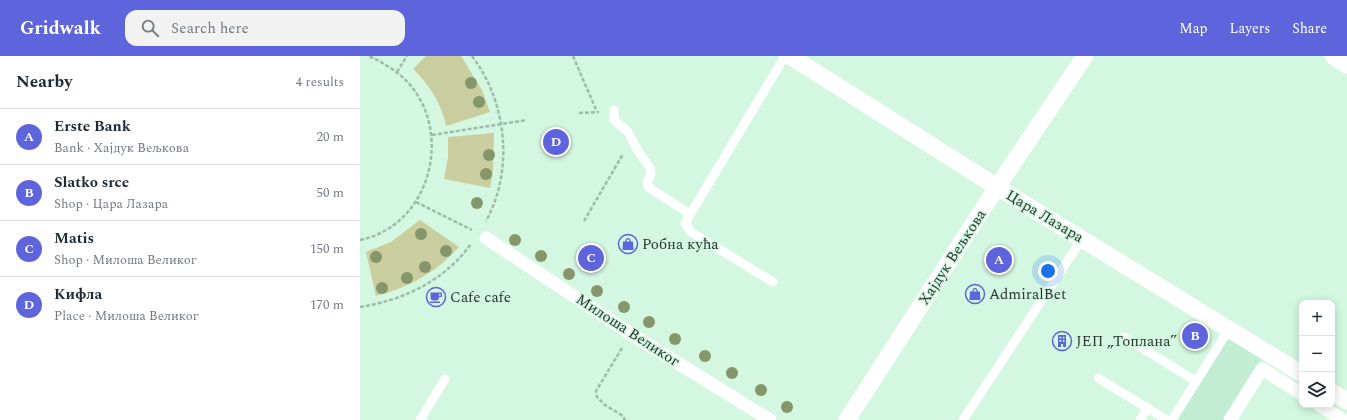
<!DOCTYPE html>
<meta charset="utf-8">
<style>
body{margin:0;font-family:Spectral,serif;background:#f2f2f3;color:#1f2937}
.controls{position:absolute;right:12px;bottom:12px;display:grid;overflow:hidden;border-radius:8px;box-shadow:0 2px 10px #0003}
.controls button{width:36px;height:36px;display:grid;place-items:center;padding:0;border:0;border-bottom:1px solid #e0e1e3;background:#fff;color:#1f2937;font:20px sans-serif}
.you{position:absolute;left:688px;top:215px;width:14px;height:14px;margin:-10px;border:3px solid #fff;border-radius:50%;background:#1a73e8;box-shadow:0 0 0 6px #1a73e833}
.badge{display:grid;place-items:center;width:26px;height:26px;border-radius:50%;background:#5e64dc;color:#fff;font-size:13px;font-weight:700}
.pin{position:absolute;translate:-50% -50%;border:2px solid #fff;box-shadow:0 1px 4px #0006}
.list{margin:0;padding:0;list-style:none}
h2{display:flex;justify-content:space-between;align-items:center;height:52px;margin:0;padding:0 16px;font-size:17px}
h2 small{font-size:13px;font-weight:400;color:#747a83}
.list li{display:grid;grid-template-columns:26px 1fr auto;gap:12px;align-items:center;box-sizing:border-box;height:56px;padding:0 16px;border-top:1px solid #e0e1e3}
.list b{display:block;font-size:15px;white-space:nowrap}
.list p{margin:0;font-size:13px;white-space:nowrap;color:#747a83}
.list em{font-size:13px;font-style:normal;color:#747a83}
.icon{flex:none;width:22px;height:22px;fill:none;stroke:currentColor;stroke-width:2;stroke-linecap:round;stroke-linejoin:round}
.map{position:relative;flex:none;width:987px;height:364px;overflow:hidden}
header{display:flex;align-items:center;gap:24px;box-sizing:border-box;height:56px;padding:0 20px;background:#5e64dc;color:#fff}
header strong{font-size:19px}
nav{display:flex;gap:22px;margin-inline-start:auto;font-size:14px}
.search{width:280px;height:36px;background:#f2f2f3;display:flex;align-items:center;gap:10px;box-sizing:border-box;padding:0 14px;border-radius:12px;color:#747a83;font-size:15px}
main{display:flex}
aside{flex:1;background:#fff}
.map>svg:first-child{display:block}
.built{fill:#c2edd3}
.green{fill:#cacd9e}
.lines{fill:none;stroke-linecap:round;stroke-linejoin:round}
.path{stroke:#9fbcaa;stroke-width:2.5;stroke-dasharray:4 2;stroke-linecap:butt}
.service{stroke:#fff;stroke-width:9}
.pedestrian{stroke:#fff;stroke-width:13}
.minor{stroke:#fff;stroke-width:17}
.tree{fill:#85966b}
.labels{text-anchor:middle;stroke-width:3;stroke-linejoin:round;paint-order:stroke}
.street-label{font-size:15px;fill:#29372f;stroke:#d3f7e1}
.poi-label{font-size:15px;fill:#29372f;stroke:#d3f7e1;text-anchor:start}
</style>
<header>
<strong>Gridwalk</strong>
<div class="search"><svg class="icon" aria-label="search" viewBox="0 0 24 24"><circle cx="10" cy="10" r="6"/><path d="M15 15l6 6"/></svg>Search here</div>
<nav><a>Map</a><a>Layers</a><a>Share</a></nav>
</header>
<main>
<aside>
<h2>Nearby<small>4 results</small></h2>
<ul class="list">
<li><span class="badge">A</span><div><b>Erste Bank</b><p>Bank · Хајдук Вељкова</p></div><em>20 m</em></li>
<li><span class="badge">B</span><div><b>Slatko srce</b><p>Shop · Цара Лазара</p></div><em>50 m</em></li>
<li><span class="badge">C</span><div><b>Matis</b><p>Shop · Милоша Великог</p></div><em>150 m</em></li>
<li><span class="badge">D</span><div><b>Кифла</b><p>Place · Милоша Великог</p></div><em>170 m</em></li>
</ul>
</aside>
<div class="map">
<svg width="987" height="364" viewBox="0 0 987 364">
<rect width="100%" height="100%" fill="#d3f7e1"/>
<path class="built" d="M869,273L906,295L863,364H812Z"/>
<g class="green">
<path d="M66,0H101L122,34L130,56L86,70C82,48 69,28 53,13Z"/>
<path d="M134,77L133,116L130,132L84,123L88,101V81Z"/>
<path d="M60,164L99,191C77,216 48,232 16,240L6,196L31,186Z"/>
</g>
<g class="lines">
<g class="path">
<path d="M112,0C147,46 154,114 126,165"/>
<path d="M213,0L237,56"/>
<path d="M37,16L47,0"/>
<path d="M219,57L239,56"/>
<path d="M72,79L167,64"/>
<path d="M56,146L112,174"/>
<path d="M224,165L263,98"/>
<path d="M0,184C81,167 98,50 27,10C21,6 15,2 8,0"/>
<path d="M0,251C44,244 84,225 111,188"/>
<path d="M262,292L236,335L237,341L245,349L263,360L265,364"/>
</g>
<g class="service">
<path d="M254,54V64L268,76L278,95L290,112L291,119L287,126L288,131L330,158"/>
<path d="M413,226L331,176L325,167L425,0"/>
<path d="M764,281L836,325"/>
<path d="M738,322L807,364"/>
<path d="M60,364L85,323"/>
<path d="M603,364L722,183"/>
<path d="M780,364L788,352"/>
<path d="M812,364L869,273"/>
</g>
<g class="pedestrian">
<path d="M126,182L271,278L410,364"/>
<path d="M959,349L983,364"/>
<path d="M870,364L902,313L942,338"/>
</g>
<g class="minor">
<path d="M430,0L637,131L942,318"/>
<path d="M973,0L987,9"/>
<path d="M972,336L987,345"/>
<path d="M487,364L637,131L725,0"/>
</g>
</g>
<g class="tree">
<circle cx="111" cy="27" r="6"/>
<circle cx="119" cy="46" r="6"/>
<circle cx="129" cy="99" r="6"/>
<circle cx="126" cy="118" r="6"/>
<circle cx="117" cy="147" r="6"/>
<circle cx="61" cy="178" r="6"/>
<circle cx="155" cy="184" r="6"/>
<circle cx="86" cy="195" r="6"/>
<circle cx="181" cy="200" r="6"/>
<circle cx="16" cy="201" r="6"/>
<circle cx="65" cy="211" r="6"/>
<circle cx="209" cy="218" r="6"/>
<circle cx="47" cy="222" r="6"/>
<circle cx="22" cy="232" r="6"/>
<circle cx="237" cy="235" r="6"/>
<circle cx="264" cy="251" r="6"/>
<circle cx="289" cy="266" r="6"/>
<circle cx="315" cy="283" r="6"/>
<circle cx="345" cy="300" r="6"/>
<circle cx="372" cy="317" r="6"/>
<circle cx="401" cy="334" r="6"/>
<circle cx="427" cy="351" r="6"/>
</g>
<defs>
<symbol id="shop-ring" viewBox="-11 -11 22 22"><circle r="9.5" fill="#d3f7e1" stroke="#5e64dc" stroke-width="1.5"/><path d="M-5-2.5h2.3a2.7 3.5 0 0 1 5.4 0H5L5.5 6h-11ZM-1.5-2.5h3a1.5 2.3 0 0 0-3 0Z" fill="#5e64dc"/></symbol>
<symbol id="cafe-ring" viewBox="-11 -11 22 22"><circle r="9.5" fill="#d3f7e1" stroke="#5e64dc" stroke-width="1.5"/><path d="M-5.5-4.5H6V0H3Q3 3.5 0 3.5H-2.5Q-5.5 3.5-5.5 0ZM3-3.2v2h1.7v-2ZM-6 4.5H4V6H-6Z" fill="#5e64dc"/></symbol>
<symbol id="building-ring" viewBox="-11 -11 22 22"><circle r="9.5" fill="#d3f7e1" stroke="#5e64dc" stroke-width="1.5"/><path d="M-4-6H4V6H1V3H-1V6H-4ZM-2.5-4.3h1.7v1.8h-1.7ZM.8-4.3h1.7v1.8H.8ZM-2.5-1h1.7V.8h-1.7ZM.8-1h1.7V.8H.8Z" fill="#5e64dc"/></symbol>
</defs>
<g fill-rule="evenodd">
<use href="#shop-ring" x="257" y="177" width="22" height="22"/>
<use href="#shop-ring" x="604" y="227" width="22" height="22"/>
<use href="#cafe-ring" x="65" y="230" width="22" height="22"/>
<use href="#building-ring" x="691" y="274" width="22" height="22"/>
</g>
<g class="labels">
<g class="street-label">
<text transform="translate(685 160) rotate(31)" y="5">Цара Лазара</text>
<text transform="translate(592 201) rotate(-57)" y="5">Хајдук Вељкова</text>
<text transform="translate(268 274) rotate(33)" y="5">Милоша Великог</text>
</g>
<g class="poi-label">
<text x="282" y="193">Робна кућа</text>
<text x="629" y="243">AdmiralBet</text>
<text x="90" y="246">Cafe cafe</text>
<text x="716" y="290">ЈЕП „Топлана”</text>
</g>
</g>
</svg>
<div class="controls">
<button>+</button>
<button>−</button>
<button><svg class="icon" aria-label="layers" viewBox="0 0 24 24"><path d="M12 4l9 5-9 5-9-5zM3 14l9 5 9-5"/></svg></button>
</div>
<div class="you"></div>
<div class="pin badge" style="left:639px;top:204px">A</div>
<div class="pin badge" style="left:835px;top:280px">B</div>
<div class="pin badge" style="left:231px;top:202px">C</div>
<div class="pin badge" style="left:196px;top:86px">D</div>
</div>
</main>
